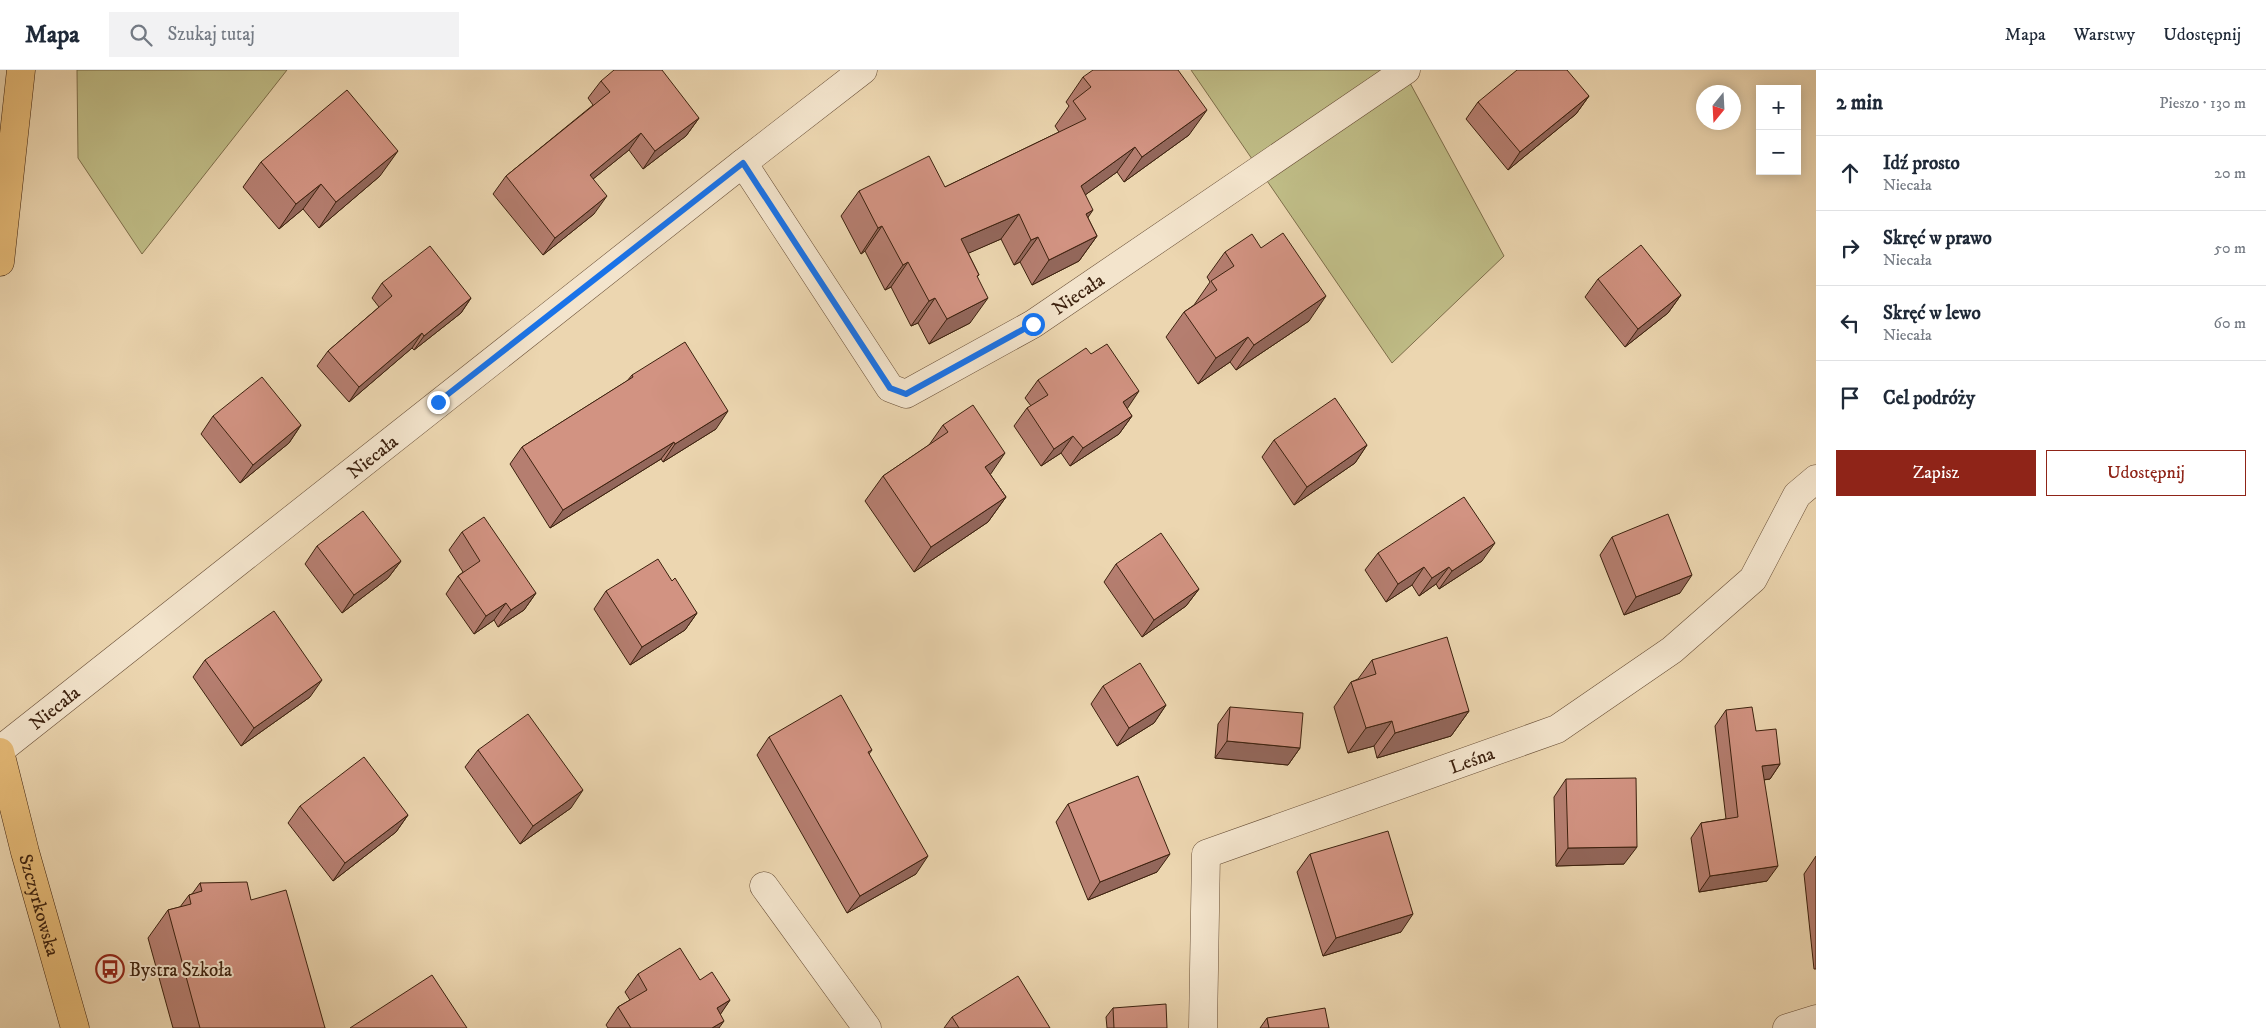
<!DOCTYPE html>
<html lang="pl">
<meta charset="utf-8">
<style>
body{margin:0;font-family:"IM FELL DW Pica",serif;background:#f2f2f3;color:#1f2937}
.controls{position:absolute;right:15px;top:15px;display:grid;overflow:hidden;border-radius:0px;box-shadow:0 2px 12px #0003}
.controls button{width:45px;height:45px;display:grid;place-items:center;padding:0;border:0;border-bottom:1px solid #e0e1e3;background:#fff;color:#1f2937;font:25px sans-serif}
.compass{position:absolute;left:1696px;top:15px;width:45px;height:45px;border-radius:50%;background:#fff;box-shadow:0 2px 12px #0003;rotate:198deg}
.stop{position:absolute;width:15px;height:15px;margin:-11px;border:4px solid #1a73e8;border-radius:50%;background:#fff}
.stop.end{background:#1a73e8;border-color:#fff;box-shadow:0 1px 5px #0008}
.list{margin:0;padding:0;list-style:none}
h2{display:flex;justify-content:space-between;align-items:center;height:65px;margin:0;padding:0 20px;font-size:21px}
h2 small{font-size:16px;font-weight:400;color:#747a83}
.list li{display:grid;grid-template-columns:32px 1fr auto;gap:15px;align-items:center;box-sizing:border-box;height:75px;padding:0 20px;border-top:1px solid #e0e1e3}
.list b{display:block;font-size:19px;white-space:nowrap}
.list p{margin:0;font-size:16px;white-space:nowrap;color:#747a83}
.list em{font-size:16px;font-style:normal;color:#747a83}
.actions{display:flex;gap:10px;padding:15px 20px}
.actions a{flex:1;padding:11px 0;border:1px solid #8f2418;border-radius:0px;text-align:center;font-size:18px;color:#8f2418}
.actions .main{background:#8f2418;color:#fff}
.icon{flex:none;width:28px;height:28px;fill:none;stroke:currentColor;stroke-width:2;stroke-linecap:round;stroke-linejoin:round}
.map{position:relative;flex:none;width:1816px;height:958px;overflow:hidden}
header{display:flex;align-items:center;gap:30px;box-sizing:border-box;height:70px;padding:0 25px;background:#fff;border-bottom:1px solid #e0e1e3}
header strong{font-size:24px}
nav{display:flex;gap:28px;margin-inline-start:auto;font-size:18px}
.search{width:350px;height:45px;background:#f2f2f3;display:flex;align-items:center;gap:12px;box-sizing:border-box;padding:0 18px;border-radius:0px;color:#747a83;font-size:19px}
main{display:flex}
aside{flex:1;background:#fff}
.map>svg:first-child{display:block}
.green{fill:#bfbc86;stroke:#7e6e4a}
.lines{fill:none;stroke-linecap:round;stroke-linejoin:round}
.minor-casing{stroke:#684e36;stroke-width:29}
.major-casing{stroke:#3c210e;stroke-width:29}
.minor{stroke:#f3e4cc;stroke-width:28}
.major{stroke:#e6bb78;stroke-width:28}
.wall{fill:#b57e70;stroke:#3c210e}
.shaded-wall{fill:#93675b;stroke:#3c210e}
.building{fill:#d29382;stroke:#3c210e}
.route{stroke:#1a73e8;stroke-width:6}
.labels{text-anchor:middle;stroke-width:4;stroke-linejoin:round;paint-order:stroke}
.street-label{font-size:19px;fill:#3c210e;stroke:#f3e4cc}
.poi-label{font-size:19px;fill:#3c210e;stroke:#f3e4cc;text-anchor:start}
</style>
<header>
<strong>Mapa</strong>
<div class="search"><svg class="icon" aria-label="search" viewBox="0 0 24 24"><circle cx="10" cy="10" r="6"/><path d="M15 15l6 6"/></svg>Szukaj tutaj</div>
<nav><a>Mapa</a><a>Warstwy</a><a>Udostępnij</a></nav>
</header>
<main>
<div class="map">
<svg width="1816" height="958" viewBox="0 0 1816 958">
<rect width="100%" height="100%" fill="#ecd6b0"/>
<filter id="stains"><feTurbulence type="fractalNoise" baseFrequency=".004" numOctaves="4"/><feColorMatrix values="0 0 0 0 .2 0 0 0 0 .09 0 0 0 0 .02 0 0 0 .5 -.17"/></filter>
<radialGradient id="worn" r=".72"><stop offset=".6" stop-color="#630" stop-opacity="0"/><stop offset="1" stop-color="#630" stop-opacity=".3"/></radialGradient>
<g class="green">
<path d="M77,0H287L142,184L78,88Z"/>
<path d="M1191,0H1419L1410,13L1504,186L1392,293Z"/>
</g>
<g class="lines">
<defs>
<g id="minor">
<path d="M743,93L863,0"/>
<path id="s1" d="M0,680L743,93L890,318L906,324L1033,254L1406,0"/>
<path d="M764,816L867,958"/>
<path id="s2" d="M1203,958L1206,784L1557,659L1672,580L1753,509L1797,425L1816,409"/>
<path d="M1787,958L1816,949"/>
</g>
<g id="major">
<path d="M0,192L21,0"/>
<path id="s3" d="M0,682L25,782L75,958"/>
</g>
</defs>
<use href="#minor" class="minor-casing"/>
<use href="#major" class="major-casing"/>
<use href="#minor" class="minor"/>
<use href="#major" class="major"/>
</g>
<g class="wall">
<path d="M1083,7L1189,65L1124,112L1117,102L1085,125L1088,148L1097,166L1079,191L1032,215L1020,192L1014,195L1001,169L968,183L979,205L977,207L970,253L929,274L918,253L911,256L891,217L885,220L865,181L861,184L841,146L859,121L945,117L1059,62L1055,56L1069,36L1066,32Z"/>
<path d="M601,11L699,48L686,66L643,99L629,80L593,109L594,144L543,185L493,124L506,106L593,35L588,28Z"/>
<path d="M1589,26L1576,44L1508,100L1466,49L1478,32Z"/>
<path d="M261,92L380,106L319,158L303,139L279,159L243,117Z"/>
<path d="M1225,182L1309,251L1236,300L1230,292L1198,314L1166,267L1184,242L1194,235L1210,212L1207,207Z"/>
<path d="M1598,209L1681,225L1668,243L1625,277L1585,227Z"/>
<path d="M382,213L471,228L461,243L414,280L412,278L349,332L317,296L328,281L379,237L372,228Z"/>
<path d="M632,305L716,359L663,392L661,389L550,458L510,394L522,377L627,311Z"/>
<path d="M1038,310L1127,339L1132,346L1119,364L1070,396L1061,383L1041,396L1014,356L1027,338L1031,336L1025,328Z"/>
<path d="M213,346L301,355L289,373L240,413L201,364Z"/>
<path d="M943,355L990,404L1006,427L988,452L914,502L865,431L883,406L929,375Z"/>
<path d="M1274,370L1367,375L1355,393L1294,435L1262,387Z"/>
<path d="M462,462L536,523L524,540L498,557L494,550L474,564L446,524L458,506L463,502L449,480Z"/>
<path d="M1612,467L1680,523L1624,545L1600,485Z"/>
<path d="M317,476L401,491L388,508L342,543L305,494Z"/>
<path d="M1378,483L1482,491L1439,519L1436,514L1419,526L1412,515L1386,532L1365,500Z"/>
<path d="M1116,494L1199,519L1186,536L1142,567L1104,512Z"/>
<path d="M672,511L697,543L685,560L630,595L594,539L606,521Z"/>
<path d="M205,590L310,627L241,676L193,607Z"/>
<path d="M1372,590L1469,641L1451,666L1377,688L1374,676L1348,683L1334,637L1351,612L1358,609Z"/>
<path d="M1103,616L1166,635L1154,653L1117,676L1091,634Z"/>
<path d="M1230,637L1300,678L1288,695L1215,688L1218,654Z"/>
<path d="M1726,640L1756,661L1780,694L1770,709L1764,710L1767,811L1699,822L1691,768L1701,753L1726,749L1715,656Z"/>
<path d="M769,667L872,680L869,684L916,804L847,843L757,685Z"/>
<path d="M478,680L571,738L520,774L465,697Z"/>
<path d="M1566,709L1624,794L1556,796L1554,727Z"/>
<path d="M1068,734L1157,802L1088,830L1056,752Z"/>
<path d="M300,736L408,745L396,762L333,811L288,753Z"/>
<path d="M1310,784L1401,862L1323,886L1297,802Z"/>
<path d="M1816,786V899H1814L1804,804Z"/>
<path d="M200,813L251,830L325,958H173L148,868L168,840L180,837L189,825L192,824Z"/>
<path d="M638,904L700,910L730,930L720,944L719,958H608L606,955L618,937L630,930L625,922Z"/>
<path d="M1113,938L1167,958H1107L1106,947Z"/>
<path d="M952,947L1050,958H944Z"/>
<path d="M1267,948L1269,958H1260Z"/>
</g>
<g class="shaded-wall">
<path d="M1589,26L1576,44L1508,100L1520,82Z"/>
<path d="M1207,40L1189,65L1124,112L1142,87Z"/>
<path d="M699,48L686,66L643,99L655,81Z"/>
<path d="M641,63L629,80L577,122L590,105Z"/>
<path d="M1135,77L1117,102L1063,141L1081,116Z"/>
<path d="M398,81L380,106L319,158L336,132Z"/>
<path d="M321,114L303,139L279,159L296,134Z"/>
<path d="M607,126L594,144L543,185L555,168Z"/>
<path d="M1093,140L1076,165L1086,144Z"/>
<path d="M1019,144L1001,169L944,194L961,169Z"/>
<path d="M882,156L865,181L861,184L878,158Z"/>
<path d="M1097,166L1079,191L1032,215L1049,190Z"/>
<path d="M1038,167L1020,192L1014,195L1031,170Z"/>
<path d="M908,192L891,217L885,220L903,195Z"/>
<path d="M1681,225L1668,243L1625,277L1638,259Z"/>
<path d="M1326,226L1309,251L1236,300L1254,275Z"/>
<path d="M471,228L461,243L414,280L424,266Z"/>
<path d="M935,228L918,253L911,256L929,231Z"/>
<path d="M988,228L970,253L929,274L947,249Z"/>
<path d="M422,263L412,278L349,332L359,317Z"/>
<path d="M1248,267L1230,292L1198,314L1216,288Z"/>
<path d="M1139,321L1127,339L1123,332Z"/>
<path d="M728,341L716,359L663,392L675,374Z"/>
<path d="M1132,346L1119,364L1070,396L1083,378Z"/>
<path d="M301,355L289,373L240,413L253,395Z"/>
<path d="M1073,366L1061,383L1041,396L1054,379Z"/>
<path d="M674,372L661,389L550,458L563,440Z"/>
<path d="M1367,375L1355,393L1294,435L1307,417Z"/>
<path d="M1005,383L988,408L985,397Z"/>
<path d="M1006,427L988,452L914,502L931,477Z"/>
<path d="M1495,473L1482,491L1439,519L1452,501Z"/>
<path d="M401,491L388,508L342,543L354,525Z"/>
<path d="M1424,497L1412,515L1386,532L1398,514Z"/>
<path d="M1449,497L1436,514L1419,526L1432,508Z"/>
<path d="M1692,505L1680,523L1624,545L1636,527Z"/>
<path d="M1199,519L1186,536L1142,567L1154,550Z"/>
<path d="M536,523L524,540L498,557L511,540Z"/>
<path d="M506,533L494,550L474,564L486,546Z"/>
<path d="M697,543L685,560L630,595L642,577Z"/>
<path d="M322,610L310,627L241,676L254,658Z"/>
<path d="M1166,635L1154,653L1117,676L1129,658Z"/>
<path d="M1469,641L1451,666L1377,688L1395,663Z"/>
<path d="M1392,651L1374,676L1348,683L1366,658Z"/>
<path d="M1227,671L1300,678L1288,695L1215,688Z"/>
<path d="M1780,694L1770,709L1751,711L1762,696Z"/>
<path d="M583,720L571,738L520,774L533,756Z"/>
<path d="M408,745L396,762L333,811L345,793Z"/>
<path d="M1637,777L1624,794L1556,796L1568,778Z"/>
<path d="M1170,784L1157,802L1088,830L1100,812Z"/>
<path d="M928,786L916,804L847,843L860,826Z"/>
<path d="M1778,796L1767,811L1699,822L1710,806Z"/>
<path d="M1413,844L1401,862L1323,886L1336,868Z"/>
<path d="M730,930L718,948L717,938Z"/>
<path d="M724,951L719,958H712Z"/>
</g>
<g class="building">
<path d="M614,0H662L699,48L655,81L641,63L590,105L607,126L555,168L506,106L610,22L601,11Z"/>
<path d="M1093,0H1178L1207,40L1142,87L1135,77L1081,116L1093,140L1086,144L1097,166L1049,190L1038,167L1031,170L1019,144L961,169L979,205L977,206L988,228L947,249L935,228L929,231L908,192L903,195L882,156L878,158L859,121L929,86L945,117L1086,49L1073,31L1091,17L1083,7Z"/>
<path d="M1517,0H1567L1589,26L1520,82L1478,32Z"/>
<path d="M347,20L398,81L336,132L321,114L296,134L261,92Z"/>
<path d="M1283,163L1326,226L1254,275L1248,267L1216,288L1184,242L1217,220L1211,211L1234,196L1225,182L1252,164L1261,178Z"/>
<path d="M1641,175L1681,225L1638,259L1598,209Z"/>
<path d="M430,176L471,228L424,266L422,263L359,317L328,281L392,226L382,213Z"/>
<path d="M685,272L728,341L675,374L674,372L563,440L522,377L633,307L632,305Z"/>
<path d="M1107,274L1139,321L1123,332L1132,346L1083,378L1073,366L1054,379L1027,338L1048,325L1038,310L1086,278L1091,284Z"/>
<path d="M262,307L301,355L253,395L213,346Z"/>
<path d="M1335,328L1367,375L1307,417L1274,370Z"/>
<path d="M973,335L1005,383L985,397L1006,427L931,477L883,406L948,362L943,355Z"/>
<path d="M1464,427L1495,473L1452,501L1449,497L1432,508L1424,497L1398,514L1378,483Z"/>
<path d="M363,441L401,491L354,525L317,476Z"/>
<path d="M1668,444L1692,505L1636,527L1612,467Z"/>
<path d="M484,447L536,523L511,540L506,533L486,546L458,506L480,491L462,462Z"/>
<path d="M1161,463L1199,519L1154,550L1116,494Z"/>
<path d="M658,489L672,511L675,508L697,543L642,577L606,521Z"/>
<path d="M274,541L322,610L254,658L205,590Z"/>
<path d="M1447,567L1469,641L1395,663L1392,651L1366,658L1351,612L1376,604L1372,590Z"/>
<path d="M1140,593L1166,635L1129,658L1103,616Z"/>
<path d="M841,625L872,680L868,682L928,786L860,826L769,667Z"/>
<path d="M1230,637L1303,643L1300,678L1227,671Z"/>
<path d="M1752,637L1756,661L1776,659L1780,694L1762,696L1778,796L1710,806L1701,753L1738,747L1726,640Z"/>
<path d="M528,644L583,720L533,756L478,680Z"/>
<path d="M364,687L408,745L345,793L300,736Z"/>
<path d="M1138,706L1170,784L1100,812L1068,734Z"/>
<path d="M1636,708L1637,777L1568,778L1566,709Z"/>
<path d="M1388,761L1413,844L1336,868L1310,784Z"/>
<path d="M247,812L251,830L286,820L325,958H200L168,840L191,834L189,825L202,821L200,813Z"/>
<path d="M680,878L700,910L712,902L730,930L717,938L724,951L712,958H631L618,937L647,920L638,904Z"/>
<path d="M432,905L467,958H350Z"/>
<path d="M1018,906L1050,958H959L952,947Z"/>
<path d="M1166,934L1167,958H1114L1113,938Z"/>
<path d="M1325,938L1329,958H1269L1267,948Z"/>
</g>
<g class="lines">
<path class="route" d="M438,332L743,93L890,318L906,324L1033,254"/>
</g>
<defs>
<symbol id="bus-ring" viewBox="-11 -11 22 22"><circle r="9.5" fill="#f3e4cc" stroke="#8f2418" stroke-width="1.5"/><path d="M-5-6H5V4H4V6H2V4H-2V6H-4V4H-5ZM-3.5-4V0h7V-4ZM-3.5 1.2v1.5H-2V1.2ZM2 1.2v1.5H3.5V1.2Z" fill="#8f2418"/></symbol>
</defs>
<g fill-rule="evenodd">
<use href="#bus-ring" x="94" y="883" width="32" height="32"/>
</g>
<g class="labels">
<g class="street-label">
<text dy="7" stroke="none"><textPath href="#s1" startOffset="1432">Niecała</textPath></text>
<text dy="7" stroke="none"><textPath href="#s1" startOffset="474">Niecała</textPath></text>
<text dy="7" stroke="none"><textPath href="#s1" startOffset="69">Niecała</textPath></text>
<text dy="7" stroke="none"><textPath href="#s2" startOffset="456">Leśna</textPath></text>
<text dy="7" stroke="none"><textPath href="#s3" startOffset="158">Szczyrkowska</textPath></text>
</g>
<g class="poi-label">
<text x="129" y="906">Bystra Szkoła</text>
</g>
</g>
<rect width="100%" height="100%" filter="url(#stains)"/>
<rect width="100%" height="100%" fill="url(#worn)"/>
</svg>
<div class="controls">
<button>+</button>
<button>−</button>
</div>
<svg class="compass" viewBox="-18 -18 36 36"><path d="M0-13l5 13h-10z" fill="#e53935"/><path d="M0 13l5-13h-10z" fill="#747a83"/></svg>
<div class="stop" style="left:1033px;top:254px"></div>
<div class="stop end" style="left:438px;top:332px"></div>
</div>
<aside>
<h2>2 min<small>Pieszo · 130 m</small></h2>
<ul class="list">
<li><svg class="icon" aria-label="ahead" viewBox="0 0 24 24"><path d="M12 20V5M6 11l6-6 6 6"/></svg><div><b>Idź prosto</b><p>Niecała</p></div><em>20 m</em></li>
<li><svg class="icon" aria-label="right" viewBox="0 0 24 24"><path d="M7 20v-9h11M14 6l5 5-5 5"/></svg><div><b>Skręć w prawo</b><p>Niecała</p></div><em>50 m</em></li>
<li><svg class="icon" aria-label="left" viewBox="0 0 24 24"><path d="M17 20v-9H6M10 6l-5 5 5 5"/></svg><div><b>Skręć w lewo</b><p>Niecała</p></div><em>60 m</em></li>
<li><svg class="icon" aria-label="arrive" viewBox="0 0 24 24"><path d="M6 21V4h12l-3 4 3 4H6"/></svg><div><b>Cel podróży</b></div></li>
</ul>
<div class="actions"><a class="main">Zapisz</a><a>Udostępnij</a></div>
</aside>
</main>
